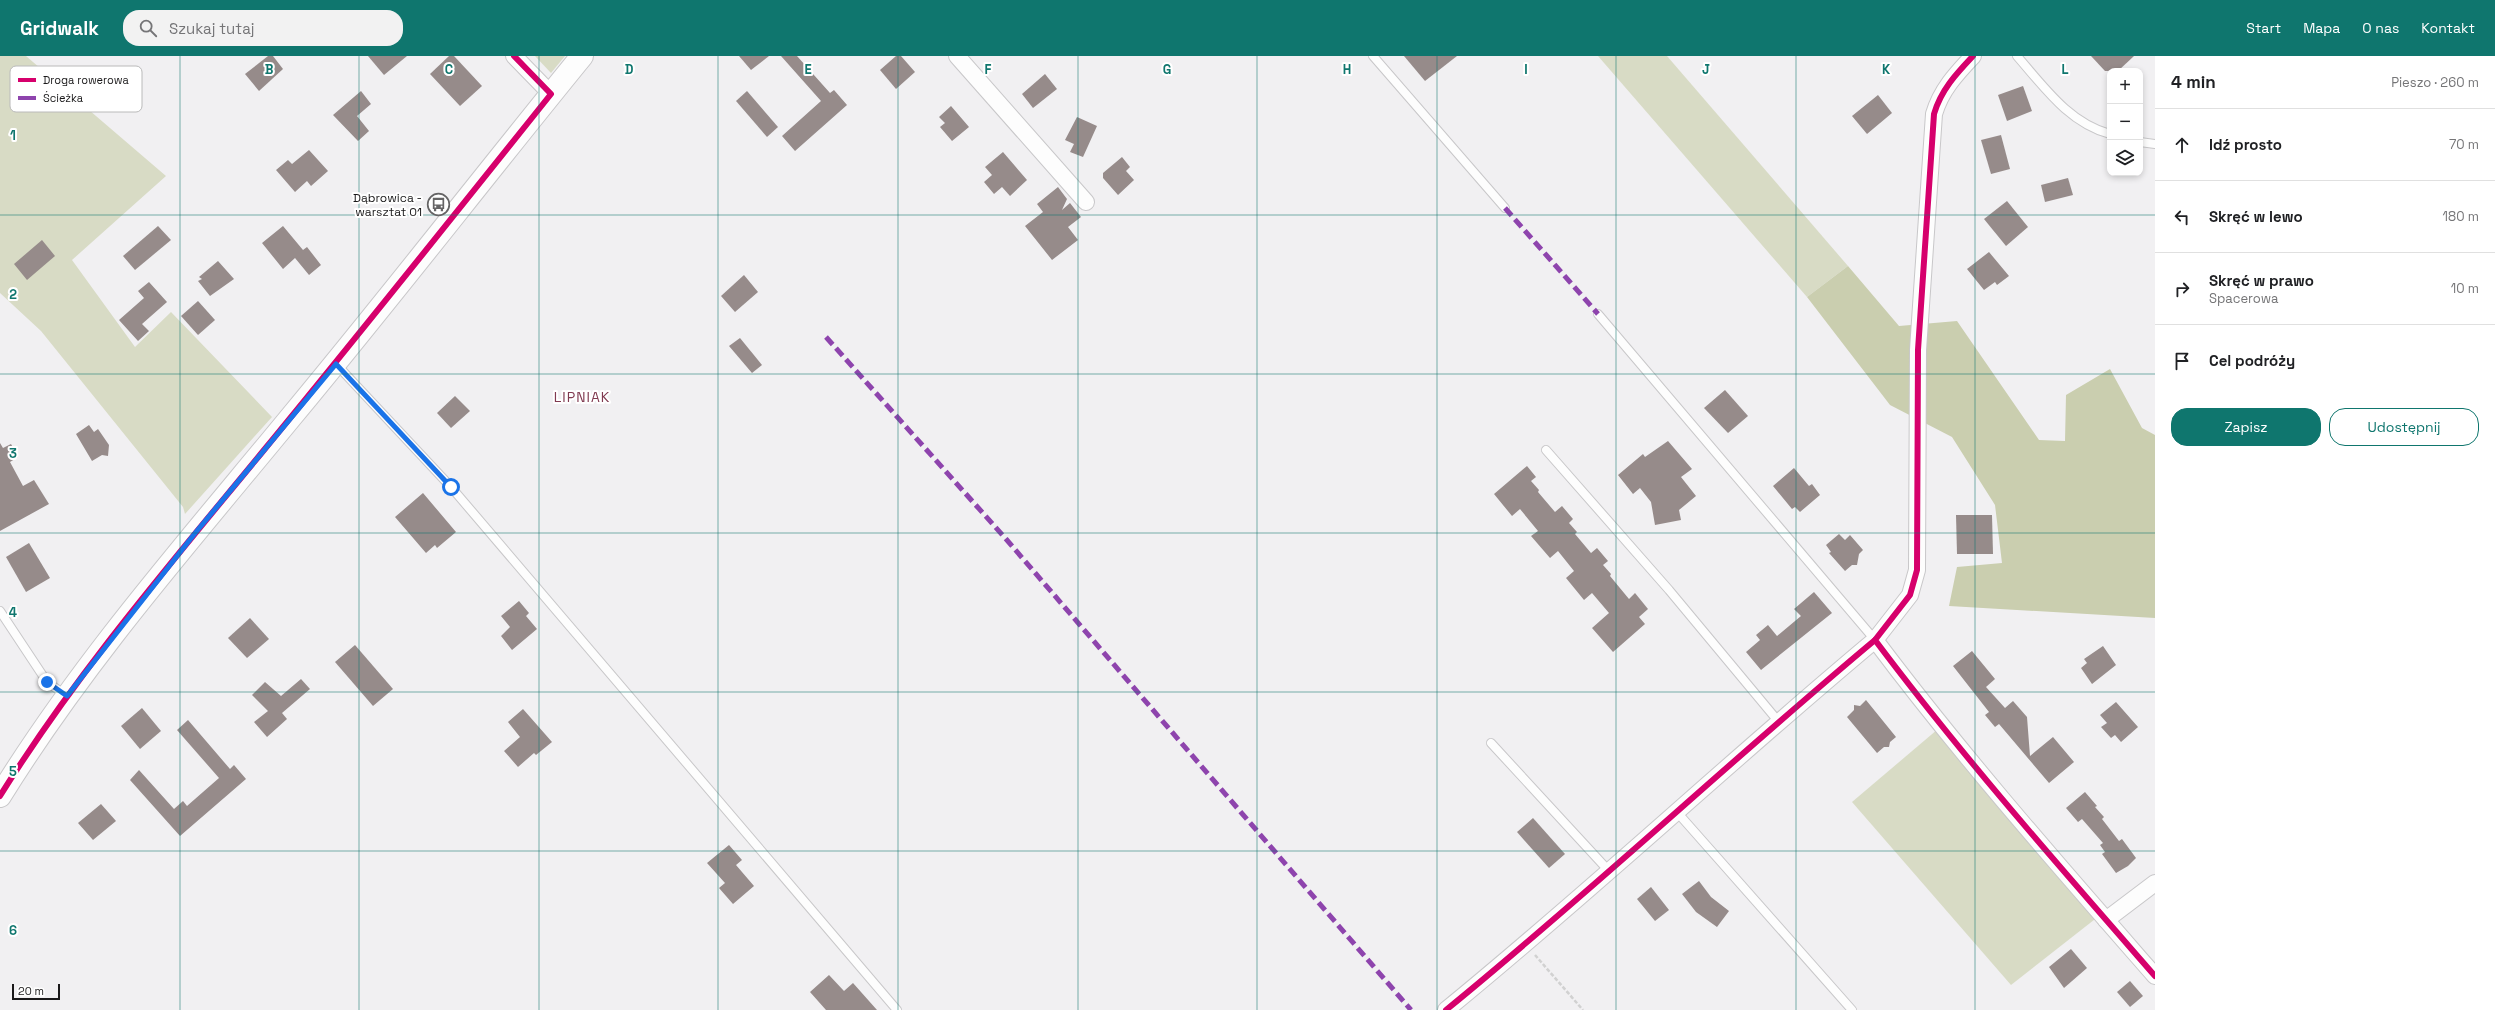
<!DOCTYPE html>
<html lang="pl">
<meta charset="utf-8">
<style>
body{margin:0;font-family:"Space Grotesk",sans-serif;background:#f2f2f2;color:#202124}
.controls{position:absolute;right:12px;top:12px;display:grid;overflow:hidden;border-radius:8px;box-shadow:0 2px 6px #0003}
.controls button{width:36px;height:36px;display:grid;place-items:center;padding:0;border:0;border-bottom:1px solid #e0e0e0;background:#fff;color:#202124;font:20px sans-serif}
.scale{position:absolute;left:12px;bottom:10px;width:48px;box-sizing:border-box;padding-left:4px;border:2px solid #191819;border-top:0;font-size:11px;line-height:14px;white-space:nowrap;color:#191819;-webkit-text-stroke:3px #fff;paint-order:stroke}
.stop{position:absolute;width:12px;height:12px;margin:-9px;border:3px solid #1a73e8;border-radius:50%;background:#fff}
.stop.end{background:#1a73e8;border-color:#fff;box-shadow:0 1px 4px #0008}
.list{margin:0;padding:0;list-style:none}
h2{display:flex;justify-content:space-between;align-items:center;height:52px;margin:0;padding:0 16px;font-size:17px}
h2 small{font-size:13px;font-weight:400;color:#757577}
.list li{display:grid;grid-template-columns:26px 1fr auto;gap:12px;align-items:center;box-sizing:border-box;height:72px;padding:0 16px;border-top:1px solid #e0e0e0}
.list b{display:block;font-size:15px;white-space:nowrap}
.list p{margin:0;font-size:13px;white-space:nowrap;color:#757577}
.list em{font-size:13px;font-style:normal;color:#757577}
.actions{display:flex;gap:8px;padding:12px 16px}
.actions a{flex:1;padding:9px 0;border:1px solid #0f766e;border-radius:16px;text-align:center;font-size:14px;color:#0f766e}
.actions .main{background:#0f766e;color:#fff}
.icon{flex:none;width:22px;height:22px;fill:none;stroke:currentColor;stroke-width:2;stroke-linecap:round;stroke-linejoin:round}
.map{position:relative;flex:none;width:2155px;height:954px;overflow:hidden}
header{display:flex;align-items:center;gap:24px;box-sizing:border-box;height:56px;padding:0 20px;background:#0f766e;color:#fff}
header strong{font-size:19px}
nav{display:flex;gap:22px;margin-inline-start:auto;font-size:14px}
.search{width:280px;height:36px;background:#f2f2f2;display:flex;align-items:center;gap:10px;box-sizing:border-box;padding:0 14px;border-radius:16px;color:#757577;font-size:15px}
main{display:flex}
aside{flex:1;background:#fff}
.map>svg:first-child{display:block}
.green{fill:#d8dbc5}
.forest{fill:#caceaf}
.building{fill:#968b8a}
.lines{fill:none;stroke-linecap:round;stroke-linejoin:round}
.lane-casing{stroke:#c8c7c9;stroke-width:10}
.street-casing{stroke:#c8c7c9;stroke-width:18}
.secondary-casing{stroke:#c8c7c9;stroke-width:24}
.path{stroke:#d1d1d1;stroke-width:2.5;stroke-dasharray:4 2;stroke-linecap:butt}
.lane{stroke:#fdfdfd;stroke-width:8}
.street{stroke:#fdfdfd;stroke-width:16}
.secondary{stroke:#fdfdfd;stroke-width:22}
.quiet{stroke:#8e44ad;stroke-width:5;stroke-dasharray:10 5;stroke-linecap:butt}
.cycleway-casing{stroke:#fff;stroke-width:8}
.cycleway{stroke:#d6006c;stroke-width:6}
.route{stroke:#1a73e8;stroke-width:5}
.grid{fill:none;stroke:#0f766e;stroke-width:1;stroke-opacity:0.55}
.labels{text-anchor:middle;stroke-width:4;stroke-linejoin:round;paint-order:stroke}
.poi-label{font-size:12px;fill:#191819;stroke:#fff;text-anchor:end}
.quarter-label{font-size:14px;letter-spacing:1px;fill:#803a50;stroke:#fff}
.key{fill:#fff;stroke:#bababa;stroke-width:1}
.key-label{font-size:11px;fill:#191819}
.grid-label{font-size:13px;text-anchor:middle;font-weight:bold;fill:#0f766e;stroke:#fff;stroke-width:4;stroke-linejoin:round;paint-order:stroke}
</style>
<header>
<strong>Gridwalk</strong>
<div class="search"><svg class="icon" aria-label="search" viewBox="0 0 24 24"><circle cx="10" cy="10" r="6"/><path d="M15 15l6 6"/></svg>Szukaj tutaj</div>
<nav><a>Start</a><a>Mapa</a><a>O nas</a><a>Kontakt</a></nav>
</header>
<main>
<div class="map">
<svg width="2155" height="954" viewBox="0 0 2155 954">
<rect width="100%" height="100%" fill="#f1f0f2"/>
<g class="green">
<path d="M0,0H26L166,120L72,204L135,291L171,256L272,361L185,458L183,451L41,275L0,237Z"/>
<path d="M535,0H565L551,17Z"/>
<path d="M1598,0H1667L1848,210L1807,241Z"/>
<path d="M1938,673L2099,860L2011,929L1852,746Z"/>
</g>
<path class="forest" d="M1848,210L1899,270L1957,265L2039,384L2065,385L2066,339L2110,313L2142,372L2155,379V562L1949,550L1957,511L2002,507L1995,449L1952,381L1890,349L1807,241Z"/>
<g class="building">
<path d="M268,0H273L283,13L259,35L245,18Z"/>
<path d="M368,0H407L384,19Z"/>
<path d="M449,0H454L482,30L460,50L430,18Z"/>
<path d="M739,0H769L751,14Z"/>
<path d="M781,0H797L830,37L834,34L847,49L795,95L782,80L821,45Z"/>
<path d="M896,0H901L915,16L896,33L880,14Z"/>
<path d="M1404,0H1457L1425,25Z"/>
<path d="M2091,0H2134L2118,15H2105Z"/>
<path d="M1045,18L1057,33L1033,52L1022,38Z"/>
<path d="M2023,30L2032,55L2007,65L1998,39Z"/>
<path d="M361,35L371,48L357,60L369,75L358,85L333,59Z"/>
<path d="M747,35L778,71L767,81L736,45Z"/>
<path d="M1878,39L1892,57L1867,78L1852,60Z"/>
<path d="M951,50L969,71L952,85L940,71L945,67L939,61Z"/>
<path d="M1077,61L1097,70L1083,101L1070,96L1074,88L1065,84Z"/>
<path d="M2001,79L2010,113L1991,118L1981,84Z"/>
<path d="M309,94L328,115L311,130L307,125L295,136L276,114L288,104L292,108Z"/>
<path d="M1003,96L1027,124L1010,140L1002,131L994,138L984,126L992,119L985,111Z"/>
<path d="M1122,101L1130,111L1126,115L1134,124L1118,139L1103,122V117Z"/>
<path d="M2068,122L2073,139L2045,146L2041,129Z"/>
<path d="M1058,131L1067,143L1062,154L1070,147L1081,161L1068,171L1078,184L1052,204L1025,170L1043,156L1037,148Z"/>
<path d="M2007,145L2028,171L2006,190L1984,163Z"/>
<path d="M158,170L171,184L135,214L123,200Z"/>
<path d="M283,170L303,194L307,191L321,209L309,219L295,202L283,213L262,187Z"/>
<path d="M42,184L55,200L27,224L14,208Z"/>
<path d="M1989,196L2009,220L1997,229L1995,226L1984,234L1967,213Z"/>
<path d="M218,205L234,223L210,240L198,225L202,223L199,221Z"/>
<path d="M744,219L758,236L735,256L721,240Z"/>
<path d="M149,226L167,246L142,268L149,275L138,285L119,264L144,242L138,235Z"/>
<path d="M198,245L215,264L198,279L181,260Z"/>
<path d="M740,282L762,309L752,317L729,290Z"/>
<path d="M1725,334L1748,360L1728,377L1704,352Z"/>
<path d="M455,340L470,355L451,372L437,357Z"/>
<path d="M89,369L94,376L98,373L109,389L108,400L102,399L92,405L76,378Z"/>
<path d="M1668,385L1692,413L1681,421L1696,440L1679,454L1681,464L1655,469L1651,446L1640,432L1633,438L1618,419L1643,398L1645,401Z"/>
<path d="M0,387L3,392L11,388L18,401L10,406L23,430L34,424L49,448L0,475Z"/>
<path d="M1527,410L1536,421L1531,425L1539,434L1538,436L1555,456L1562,450L1573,463L1569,467L1577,476L1575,478L1591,497L1597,492L1608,505L1603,509L1611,518L1610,520L1629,543L1635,537L1648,553L1639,561L1645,568L1613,596L1592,572L1609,557L1592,537L1584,544L1566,522L1574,515L1558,495L1550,502L1531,480L1538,475L1520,453L1512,460L1494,438Z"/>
<path d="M1794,412L1809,430L1812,428L1820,439L1800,456L1795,451L1792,453L1773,430Z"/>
<path d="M423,437L456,476L437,492L435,489L426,497L395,461Z"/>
<path d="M1956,459H1992L1993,498H1957Z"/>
<path d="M1839,478L1845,484L1850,479L1863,494L1859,498L1857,509H1852L1845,515L1829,497L1831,496L1826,489Z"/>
<path d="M29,487L50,522L26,536L6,501Z"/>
<path d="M1814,536L1832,557L1761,614L1746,596L1760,584L1756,579L1768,569L1777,580L1801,560L1794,553Z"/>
<path d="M519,545L529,557L526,560L537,573L512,594L501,580L510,571L501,560Z"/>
<path d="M250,562L269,583L247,602L228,582Z"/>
<path d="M355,589L393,633L373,650L335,606Z"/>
<path d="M2103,590L2116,609L2092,628L2081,612L2087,607L2084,603Z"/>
<path d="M1972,595L1995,623L1986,631L2005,652L2013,645L2027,661L2030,700L2053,681L2074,706L2049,727L1999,668L1995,671L1985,659L1989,656L1953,610Z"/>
<path d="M301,623L310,633L282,657L287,663L267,681L254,666L268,655L252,639L265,626L281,640Z"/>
<path d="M1866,644L1896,681L1890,686L1889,691H1884L1877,697L1847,661L1854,654V649L1860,650Z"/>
<path d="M2116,646L2138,671L2121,686L2115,679L2111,682L2101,671L2107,667L2100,659Z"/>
<path d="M142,652L161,675L140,693L121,670Z"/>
<path d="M523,653L552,686L536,699L534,697L518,711L504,695L520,681L508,666Z"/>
<path d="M188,664L230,713L234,709L246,723L180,780L130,724L139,714L174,753L183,745L187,750L219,722L177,674Z"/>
<path d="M2085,736L2097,750L2095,751L2104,761L2102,763L2119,785L2122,783L2136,802L2128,810L2116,817L2102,798L2105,796L2100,789L2103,787L2082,763L2078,766L2066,752Z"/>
<path d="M101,748L116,765L93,784L78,767Z"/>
<path d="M1533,762L1565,798L1549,812L1517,776Z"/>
<path d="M729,789L742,804L736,809L754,830L733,848L719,832L725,827L707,807Z"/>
<path d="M1699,825L1711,841L1729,855L1717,871L1696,856L1682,838Z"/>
<path d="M1651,831L1669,854L1655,865L1637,843Z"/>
<path d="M2071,893L2087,912L2064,932L2049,911Z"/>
<path d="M829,919L844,935L853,927L877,954H826L810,936Z"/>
<path d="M2130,925L2143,940L2130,951L2117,936Z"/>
</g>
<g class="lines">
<defs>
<g id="lane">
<path d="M1373,0L1505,152"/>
<path d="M2017,0C2044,31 2069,67 2110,78"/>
<path d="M2140,86L2155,88"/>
<path d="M1598,258L1875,584"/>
<path d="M336,308L451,431L897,954"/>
<path d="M1546,394L1669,534L1778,665"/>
<path d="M0,555L47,626L67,640"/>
<path d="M1491,687L1608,814"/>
<path d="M1676,755L1852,954"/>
</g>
<g id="street">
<path d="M514,0L551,38"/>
<path d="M957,0L1086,146"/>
<path d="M1973,0C1956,18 1941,34 1934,58L1918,294L1917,514L1910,539L1875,584C1962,700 2059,810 2155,920"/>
<path d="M2106,864L2155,827"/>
<path d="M1446,954C1592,835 1730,705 1875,584"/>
</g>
<path id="secondary" d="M0,740C84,604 190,484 291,361C390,242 484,120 582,0"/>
</defs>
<use href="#lane" class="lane-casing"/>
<use href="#street" class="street-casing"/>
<use href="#secondary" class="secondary-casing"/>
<path class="path" d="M1535,899L1583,954"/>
<use href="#lane" class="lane"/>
<use href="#street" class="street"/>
<use href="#secondary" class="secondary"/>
<g class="quiet">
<path d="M1505,152L1598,258"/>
<path d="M826,281L1006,483L1411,954"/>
</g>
<defs>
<g id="cycleway">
<path d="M1973,0C1956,18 1941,34 1934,58L1918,294L1917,514L1910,539L1875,584C1962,700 2059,810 2155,920"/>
<path d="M0,740C77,616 172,506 264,394C361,276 456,157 551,38L514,0"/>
<path d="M1446,954C1592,835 1730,705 1875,584"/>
</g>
</defs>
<use href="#cycleway" class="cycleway-casing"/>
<use href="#cycleway" class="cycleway"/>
</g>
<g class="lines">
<path class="route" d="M47,626L67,640L196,476L336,308L451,431"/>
</g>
<path class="grid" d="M180,0V954M359,0V954M539,0V954M718,0V954M898,0V954M1078,0V954M1257,0V954M1437,0V954M1616,0V954M1796,0V954M1975,0V954M0,159H2155M0,318H2155M0,477H2155M0,636H2155M0,795H2155"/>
<defs>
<symbol id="bus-ring" viewBox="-11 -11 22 22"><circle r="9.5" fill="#fff" stroke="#656465" stroke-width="1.5"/><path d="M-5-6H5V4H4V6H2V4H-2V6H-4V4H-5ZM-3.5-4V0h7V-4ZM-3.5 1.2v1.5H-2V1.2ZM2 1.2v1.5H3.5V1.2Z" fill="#656465"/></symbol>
</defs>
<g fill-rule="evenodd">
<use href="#bus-ring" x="426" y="136" width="25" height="25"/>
</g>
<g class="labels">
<g class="poi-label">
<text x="422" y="146">Dąbrowica -<tspan x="422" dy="14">warsztat 01</tspan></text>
</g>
<g class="quarter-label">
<text x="582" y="346">LIPNIAK</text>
</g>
</g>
<rect x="10" y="10" width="132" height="46" rx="6" class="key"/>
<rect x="18" y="22" width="18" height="4" fill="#d6006c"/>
<rect x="18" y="40" width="18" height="4" fill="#8e44ad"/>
<g class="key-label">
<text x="43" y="28">Droga rowerowa</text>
<text x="43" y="46">Ścieżka</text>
</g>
<g class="grid-label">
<text x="269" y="18">B</text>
<text x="449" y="18">C</text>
<text x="629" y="18">D</text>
<text x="808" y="18">E</text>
<text x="988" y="18">F</text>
<text x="1167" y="18">G</text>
<text x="1347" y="18">H</text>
<text x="1526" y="18">I</text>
<text x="1706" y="18">J</text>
<text x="1886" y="18">K</text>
<text x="2065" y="18">L</text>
<text x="13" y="84">1</text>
<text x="13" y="243">2</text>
<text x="13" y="402">3</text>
<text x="13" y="561">4</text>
<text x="13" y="720">5</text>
<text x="13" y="879">6</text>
</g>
</svg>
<div class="controls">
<button>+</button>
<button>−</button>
<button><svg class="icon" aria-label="layers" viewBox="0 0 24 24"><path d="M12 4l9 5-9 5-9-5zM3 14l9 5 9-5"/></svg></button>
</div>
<div class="scale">20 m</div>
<div class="stop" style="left:451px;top:431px"></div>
<div class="stop end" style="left:47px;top:626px"></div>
</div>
<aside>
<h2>4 min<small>Pieszo · 260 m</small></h2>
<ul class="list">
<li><svg class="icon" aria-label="ahead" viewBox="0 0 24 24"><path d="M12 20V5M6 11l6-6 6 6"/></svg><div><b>Idź prosto</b></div><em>70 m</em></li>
<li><svg class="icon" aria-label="left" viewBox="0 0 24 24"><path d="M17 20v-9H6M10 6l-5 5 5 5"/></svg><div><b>Skręć w lewo</b></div><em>180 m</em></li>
<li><svg class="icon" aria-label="right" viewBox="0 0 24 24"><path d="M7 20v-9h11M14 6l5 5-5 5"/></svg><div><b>Skręć w prawo</b><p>Spacerowa</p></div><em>10 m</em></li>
<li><svg class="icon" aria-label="arrive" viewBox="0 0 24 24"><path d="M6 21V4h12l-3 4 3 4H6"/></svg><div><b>Cel podróży</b></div></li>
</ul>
<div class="actions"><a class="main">Zapisz</a><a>Udostępnij</a></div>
</aside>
</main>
